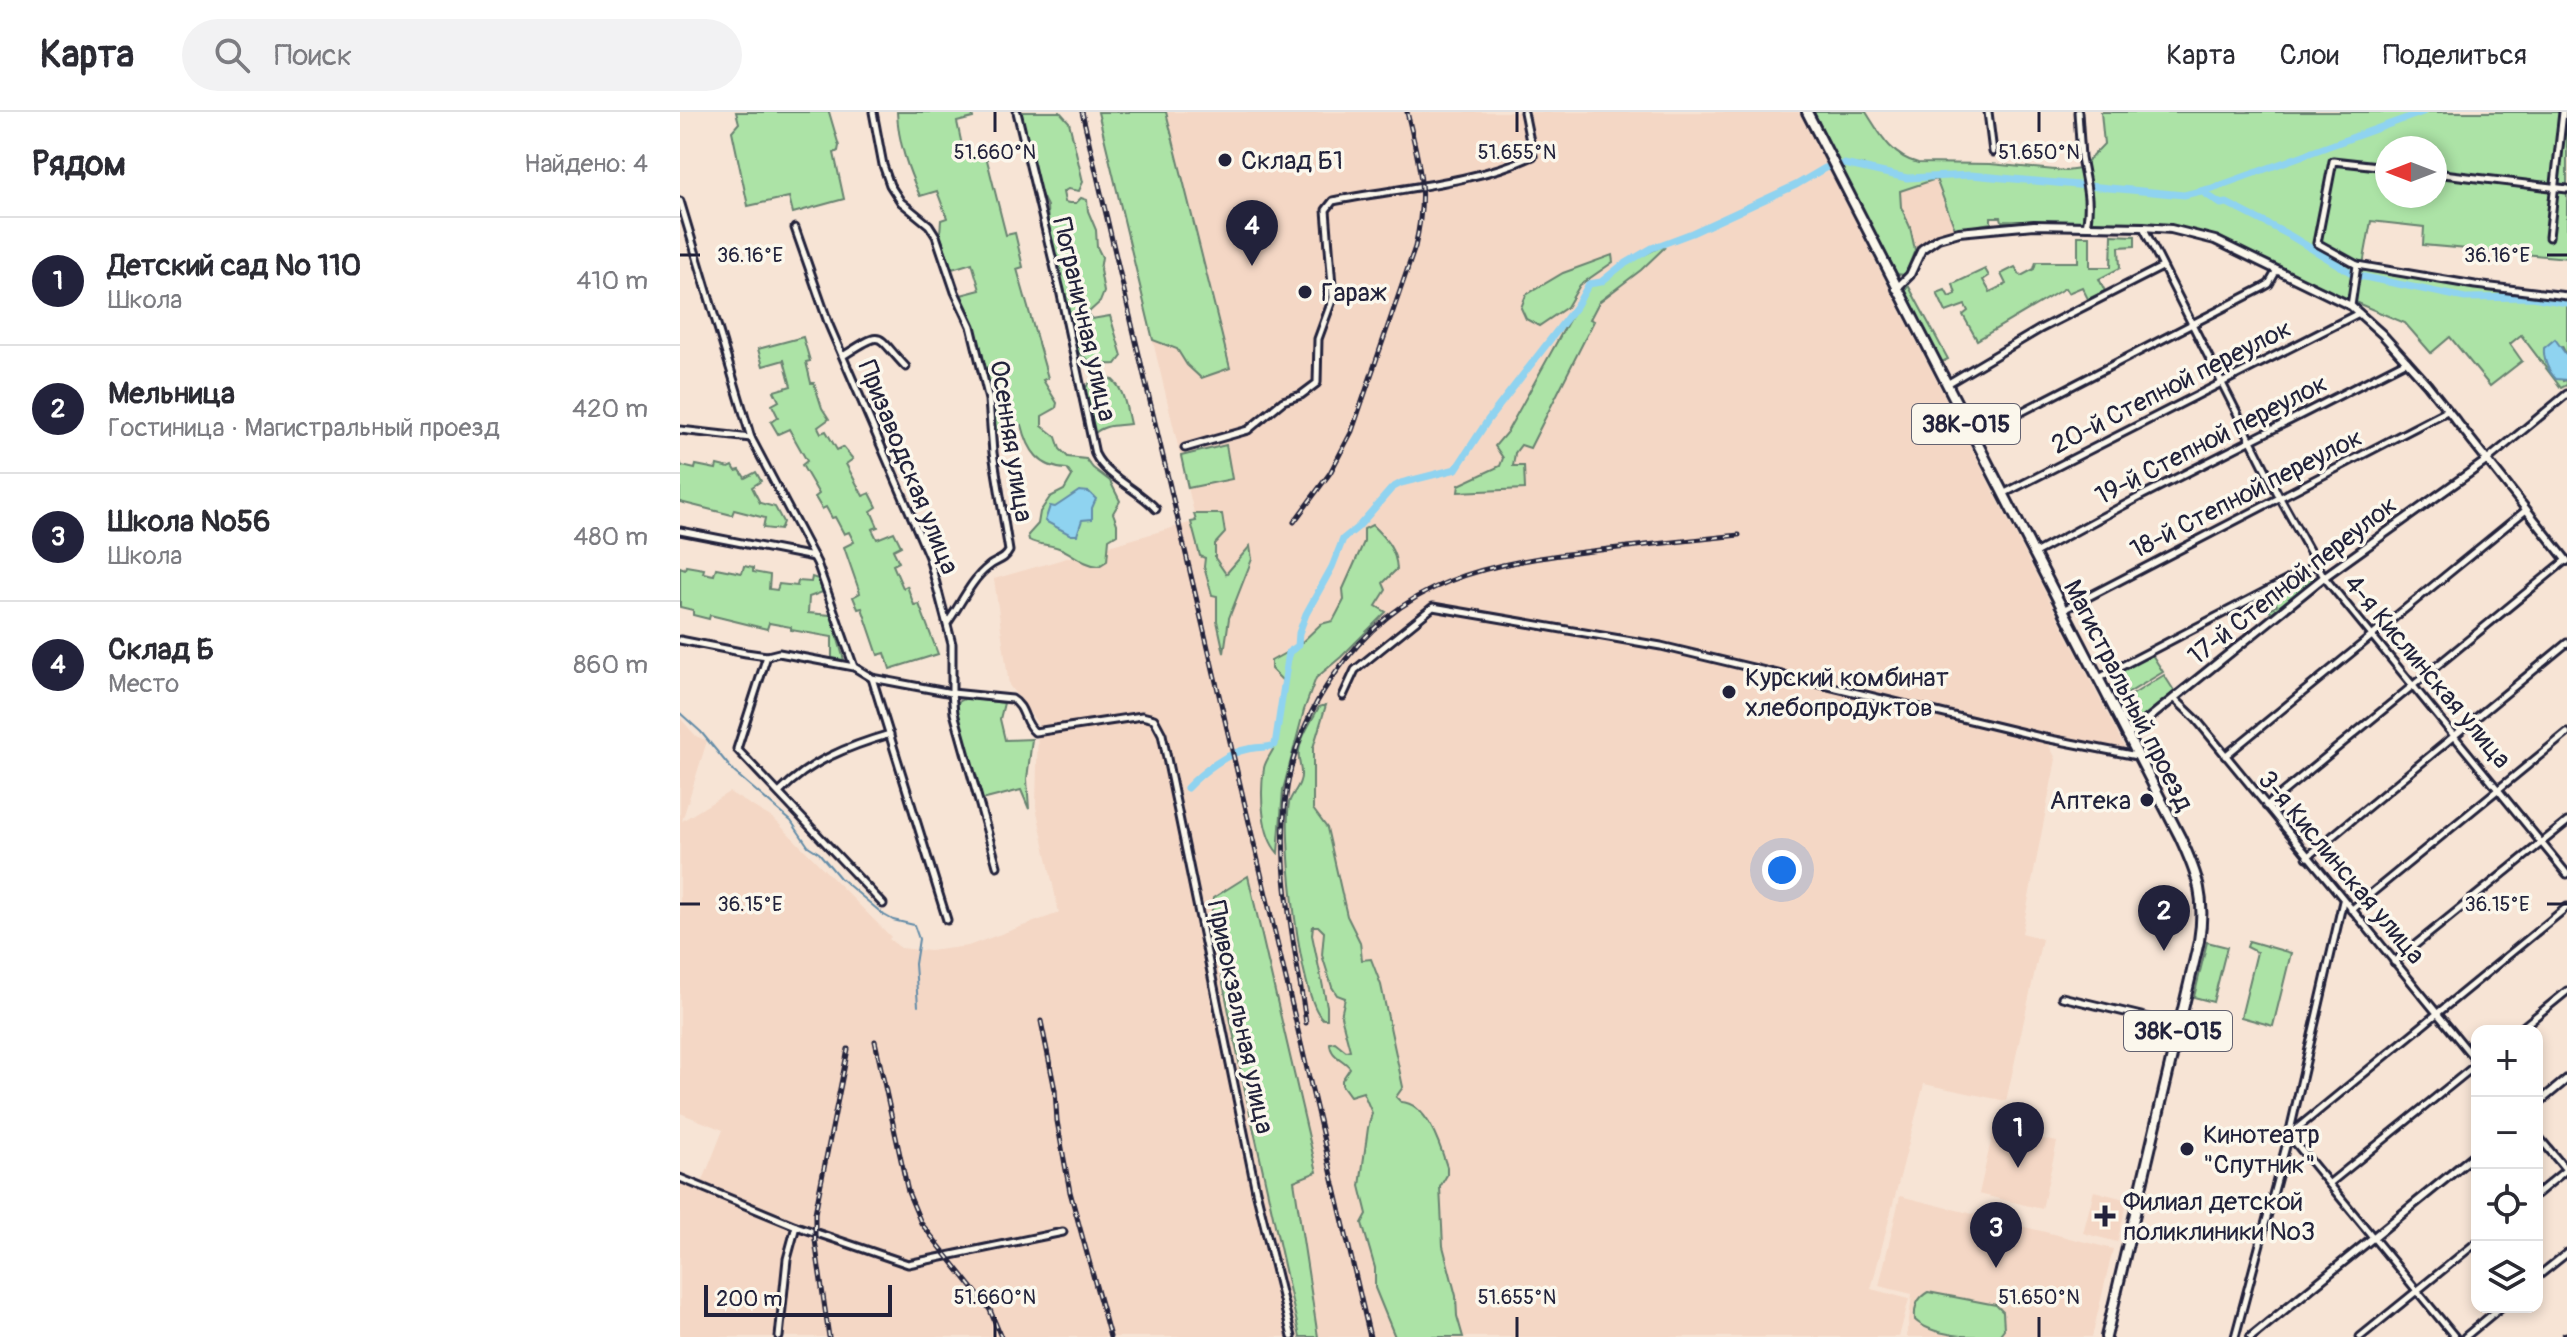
<!DOCTYPE html>
<html lang="ru">
<meta charset="utf-8">
<style>
body{margin:0;font-family:Pangolin,sans-serif;background:#f2f2f3;color:#2b2b33}
.controls{position:absolute;right:24px;bottom:24px;display:grid;overflow:hidden;border-radius:16px;box-shadow:0 4px 12px #0003}
.controls button{width:72px;height:72px;display:grid;place-items:center;padding:0;border:0;border-bottom:2px solid #e1e1e2;background:#fff;color:#2b2b33;font:40px sans-serif}
.compass{position:absolute;left:1695px;top:24px;width:72px;height:72px;border-radius:50%;background:#fff;box-shadow:0 4px 12px #0003;rotate:270deg}
.scale{position:absolute;left:24px;bottom:20px;width:188px;box-sizing:border-box;padding-left:8px;border:4px solid #22223b;border-top:0;font-size:22px;line-height:28px;white-space:nowrap;color:#22223b;-webkit-text-stroke:6px #fbf7ec;paint-order:stroke}
.you{position:absolute;left:1102px;top:758px;width:28px;height:28px;margin:-20px;border:6px solid #fff;border-radius:50%;background:#1a73e8;box-shadow:0 0 0 12px #1a73e833}
.badge{display:grid;place-items:center;width:52px;height:52px;border-radius:50%;background:#22223b;color:#fff;font-size:26px;font-weight:700}
.pin{position:absolute;translate:-50% -66px;filter:drop-shadow(0 2px 4px #0008)}
.pin::after{content:'';position:absolute;top:42px;width:28px;height:24px;background:inherit;clip-path:polygon(0 0,100% 0,50% 100%)}
.list{margin:0;padding:0;list-style:none}
h2{display:flex;justify-content:space-between;align-items:center;height:104px;margin:0;padding:0 32px;font-size:34px}
h2 small{font-size:26px;font-weight:400;color:#7c7c81}
.list li{display:grid;grid-template-columns:52px 1fr auto;gap:24px;align-items:center;box-sizing:border-box;height:128px;padding:0 32px;border-top:2px solid #e1e1e2}
.list b{display:block;font-size:30px;white-space:nowrap}
.list p{margin:0;font-size:26px;white-space:nowrap;color:#7c7c81}
.list em{font-size:26px;font-style:normal;color:#7c7c81}
.icon{flex:none;width:44px;height:44px;fill:none;stroke:currentColor;stroke-width:2;stroke-linecap:round;stroke-linejoin:round}
.map{position:relative;flex:none;width:1887px;height:1225px;overflow:hidden}
header{display:flex;align-items:center;gap:48px;box-sizing:border-box;height:112px;padding:0 40px;background:#fff;border-bottom:2px solid #e1e1e2}
header strong{font-size:38px}
nav{display:flex;gap:44px;margin-inline-start:auto;font-size:28px}
.search{width:560px;height:72px;background:#f2f2f3;display:flex;align-items:center;gap:20px;box-sizing:border-box;padding:0 28px;border-radius:44px;color:#7c7c81;font-size:30px}
main{display:flex}
aside{flex:1;background:#fff}
.map>svg:first-child{display:block}
.built{fill:#f4d7c5}
.green{fill:#ace3a6;stroke:#678270;stroke-width:2;fill-rule:evenodd}
.water{fill:#8fd3f0;stroke:#638ca8;stroke-width:2}
.lines{fill:none;stroke-linecap:round;stroke-linejoin:round}
.stream{stroke:#638ca8;stroke-width:2}
.canal{stroke:#8fd3f0;stroke-width:7}
.minor-casing{stroke:#22223b;stroke-width:11}
.tertiary-casing{stroke:#22223b;stroke-width:12}
.primary-casing{stroke:#22223b;stroke-width:14}
.minor{stroke:#fbf7ec;stroke-width:5}
.tertiary{stroke:#fbf7ec;stroke-width:6}
.primary{stroke:#fbf7ec;stroke-width:8}
.rail-casing{stroke:#22223b;stroke-width:5}
.rail{stroke:#fbf7ec;stroke-width:2;stroke-dasharray:6;stroke-linecap:butt}
.ticks{fill:none;stroke:#22223b;stroke-width:3}
.poi-dot{fill:#22223b;stroke:#fbf7ec;stroke-width:3}
.labels{text-anchor:middle;stroke-width:7;stroke-linejoin:round;paint-order:stroke}
.shield{fill:#fbf7ec;stroke:#636270;stroke-width:2}
.shield-label{font-size:24px;font-weight:bold;fill:#22223b}
.poi-label{font-size:26px;fill:#22223b;stroke:#fbf7ec;text-anchor:start}
.street-label{font-size:26px;fill:#22223b;stroke:#fbf7ec}
.ticks-label{font-size:20px;text-anchor:middle;fill:#22223b;stroke:#fbf7ec;stroke-width:7;stroke-linejoin:round;paint-order:stroke}
</style>
<header>
<strong>Карта</strong>
<div class="search"><svg class="icon" aria-label="search" viewBox="0 0 24 24"><circle cx="10" cy="10" r="6"/><path d="M15 15l6 6"/></svg>Поиск</div>
<nav><a>Карта</a><a>Слои</a><a>Поделиться</a></nav>
</header>
<main>
<aside>
<h2>Рядом<small>Найдено: 4</small></h2>
<ul class="list">
<li><span class="badge">1</span><div><b>Детский сад № 110</b><p>Школа</p></div><em>410 m</em></li>
<li><span class="badge">2</span><div><b>Мельница</b><p>Гостиница · Магистральный проезд</p></div><em>420 m</em></li>
<li><span class="badge">3</span><div><b>Школа №56</b><p>Школа</p></div><em>480 m</em></li>
<li><span class="badge">4</span><div><b>Склад Б</b><p>Место</p></div><em>860 m</em></li>
</ul>
</aside>
<div class="map">
<svg width="1887" height="1225" viewBox="0 0 1887 1225">
<rect width="100%" height="100%" fill="#f7e4d5"/>
<filter id="ink" filterUnits="userSpaceOnUse"><feTurbulence type="fractalNoise" baseFrequency=".0125" numOctaves="2"/><feDisplacementMap in="SourceGraphic" scale="16" xChannelSelector="R" yChannelSelector="G"/><feConvolveMatrix kernelMatrix="1 2 1 2 8 2 1 2 1" color-interpolation-filters="sRGB"/></filter>
<g filter="url(#ink)">
<g class="built">
<path d="M418,0H1119L1448,642L1366,627L1376,647L1342,821L1362,827L1326,989L1244,972L1191,1177L1229,1187L1219,1225H0V1068L20,1076L43,1018L0,1001V606L16,624L27,629L2,709L49,680L94,707L211,825L209,827L221,836L250,839L288,834L379,801L356,695L358,612L329,573L314,467L516,409Z"/>
<path d="M1256,67L1277,122L1230,137L1214,81Z"/>
<path d="M1314,1016L1377,1030L1362,1097L1299,1082Z"/>
<path d="M1414,1079L1448,1088L1437,1130L1403,1121Z"/>
<path d="M1220,1084L1433,1137L1412,1225H1227L1232,1182L1199,1174Z"/>
</g>
<g class="green">
<path d="M56,0H149L159,34L158,39L154,41L164,87L113,101L109,85L68,94L52,19L59,11Z"/>
<path d="M217,0H292L293,6L277,10L284,43L305,40L326,123L335,121L343,155L337,157L368,266L363,268L377,291L376,296L362,304V314L376,325L380,337L388,345L406,347L413,356L430,369L440,389L433,401L437,412V422L429,427L427,449L419,454C402,453 391,439 376,435C366,432 358,433 349,428L348,423L358,412L360,400L370,385L384,378L392,364L387,357C359,356 348,338 342,313L315,319C312,275 300,223 281,183L300,178L292,151L272,157L260,122L261,108L267,106L257,79L240,84C228,57 218,30 217,0Z"/>
<path d="M341,0H380L389,10L403,70L399,79L388,77L383,80L385,90L389,91H396L401,86L407,88L408,99L416,118L417,135L422,145L420,158L424,180L420,190L408,201L412,207L430,204L442,244L436,252C418,253 403,251 394,233L368,113L367,94L357,74Z"/>
<path d="M418,0H486L550,256L521,266L507,253L497,237L473,228Z"/>
<path d="M1134,0H1186C1200,22 1211,44 1238,51L1310,52L1386,59L1400,57L1424,32L1421,0H1887V146L1743,133L1744,115L1691,109L1682,158L1803,178L1887,187V244L1882,234L1883,269L1887,268V273L1881,276L1841,223L1830,232L1842,249L1810,274L1770,225L1751,241L1725,211L1658,183L1536,124L1498,117L1497,114L1322,109L1321,105H1311V111L1275,117L1256,67L1220,79L1221,95L1230,115L1235,138L1225,163L1217,162L1160,54L1189,57L1183,53L1159,52ZM1707,36H1755V84H1707Z"/>
<path d="M1432,123L1455,124V134L1439,135L1440,156L1419,167L1425,179L1408,187L1402,175L1388,181L1385,176L1297,228L1283,203L1288,199L1285,193L1266,200L1257,181L1265,178L1269,185L1276,182L1273,172L1305,157L1309,164L1303,168L1310,180L1326,172L1321,162L1335,155L1341,164L1354,157L1356,150H1398V124H1410V155H1431Z"/>
<path d="M980,135L984,136L961,158L919,190L910,207L914,209L850,336L841,333L835,341L833,354H844L845,377L778,380L779,373L820,354L823,346L815,334L827,320L909,172L921,170L941,154Z"/>
<path d="M932,143L933,150L900,173L887,195L859,214L846,207L841,196L846,183L883,161Z"/>
<path d="M1228,173L1268,247L1260,251L1225,181Z"/>
<path d="M123,225L130,249L126,250L131,271H134L142,296L149,307L138,315L141,321L146,319L157,338L163,335L173,347L166,352L183,384L190,381L197,395L191,399L198,415L192,417L197,427L214,420L221,434L213,438L219,450L213,453L223,476L227,474L234,493L239,492L258,542L210,557L205,541L198,543L182,496L178,497L173,485L180,481L164,435L174,430L169,420L164,422L155,405L152,406L146,395L142,397L135,385L139,382L122,353L127,349L109,317L98,322L91,310L98,305L92,293L99,289L94,279L111,274L104,248L83,254L78,237Z"/>
<path d="M428,265C444,273 446,296 450,312C437,314 424,312 414,322C408,295 390,268 428,265Z"/>
<path d="M546,333L552,367L508,376L501,344Z"/>
<path d="M0,350L2,354L15,357L16,353L36,357L37,353L49,356L53,354L56,359L60,358L65,366L76,360L81,369L72,375L80,391L95,395L103,410L100,418L83,416L85,406L54,398L52,403L0,390Z"/>
<path d="M514,402H542L545,421L535,432V446L546,462L570,434L572,447L549,506L544,541L537,509V484L532,483L524,455L525,446L520,444L511,410L516,409Z"/>
<path d="M692,413C706,427 716,438 717,457L703,471L706,478L696,494L706,500L661,545L636,566L624,598L603,678L598,741C581,723 580,680 584,656C586,646 595,638 597,628C601,610 602,590 606,572L591,557V549L618,534L641,512L653,509L664,488L663,477L684,430V417Z"/>
<path d="M6,454L24,457L23,461L34,463L36,456L62,461L64,454L73,456V460L90,463L89,477L97,478L99,472L117,474L118,469L131,470L132,465L138,467L143,480L129,485L128,501L151,503L164,548L152,546V525L111,518V515L89,511L87,517L30,503L29,507L13,503V498L0,495V455L5,457Z"/>
<path d="M1631,459L1634,465L1632,470L1592,502L1589,498L1597,493L1592,485L1584,489L1581,484Z"/>
<path d="M1471,541L1483,560L1445,583L1435,560Z"/>
<path d="M1484,563L1495,580L1460,610L1447,586Z"/>
<path d="M286,586L324,591L320,607L325,628L352,627L347,667L349,697L341,678L302,688L277,600L278,590Z"/>
<path d="M646,593L633,636V697L647,716L667,804L680,830L682,848L691,847L701,873L723,975L716,985L721,990C747,991 760,1033 767,1055V1063L760,1075L763,1134L776,1184L777,1204L783,1225H715L695,1176V1156L682,1111L687,1102L680,1074L688,1016L692,1001L683,980L670,984L662,973V968L670,956C664,947 650,945 650,931L655,930L666,939L670,938L661,904L665,886L657,883L652,875L642,843L644,820L638,814H633L632,823L647,894V907H643C619,889 603,724 609,691C611,683 618,677 620,669C624,659 617,650 619,639C621,624 632,608 639,595Z"/>
<path d="M568,764L637,1060L614,1069L638,1225H620L564,974L531,812L533,786Z"/>
<path d="M1569,829L1611,841L1593,914L1561,905L1577,840L1567,835Z"/>
<path d="M1527,830L1547,835L1533,890L1514,885Z"/>
<path d="M1248,1180L1316,1193L1323,1200L1324,1217L1318,1225C1293,1225 1253,1225 1235,1208C1234,1195 1237,1186 1248,1180Z"/>
</g>
<g class="water">
<path d="M1875,227L1887,244V268L1876,267C1868,259 1863,247 1864,236Z"/>
<path d="M399,379L409,380L416,387L412,396V407L402,408L397,423H391L365,409L370,394L375,395Z"/>
</g>
<g class="lines">
<path class="stream" d="M0,601L21,620L54,660L111,709L128,734L139,741L160,766L204,803L213,808L234,813L239,827L235,852L238,894"/>
<g class="canal">
<path d="M1521,79L1541,92L1547,91L1609,123L1675,163L1785,186L1852,185L1887,191"/>
<path d="M507,676C521,661 548,640 568,637C577,635 586,636 595,633L609,540L618,534L619,521L626,502L652,455L663,427L678,415L712,376L721,371L776,357L808,308L897,193L909,172L921,170L941,154L972,136L1012,121L1116,73L1145,56L1164,52L1227,66L1291,63L1504,83L1533,76L1743,0"/>
</g>
<defs>
<g id="minor">
<path d="M193,0L203,53L210,73L221,90L249,113L256,124L275,180L291,214L309,288L313,341L329,439C324,449 316,448 308,455C291,468 281,492 268,510"/>
<path d="M337,0L380,178L415,342C427,366 458,377 476,397"/>
<path d="M1308,0L1313,40"/>
<path d="M1398,0C1399,15 1400,30 1401,45C1405,69 1412,90 1406,114"/>
<path d="M1755,61L1887,77"/>
<path d="M0,89L71,326L137,451L174,555"/>
<path d="M1463,115L1600,386L1644,465L1887,762"/>
<path d="M115,116L149,213L249,445L272,532V581L274,601L317,754"/>
<path d="M1869,125L1883,0"/>
<path d="M1677,153L1637,131L1653,49L1707,55"/>
<path d="M1671,194L1677,153L1795,173L1887,184"/>
<path d="M163,244C206,217 194,222 226,255"/>
<path d="M1267,272L1360,217L1482,155"/>
<path d="M0,318L71,326"/>
<path d="M1293,325L1582,176L1589,172L1597,158"/>
<path d="M505,336L568,318L603,289L621,283L637,271L638,227L653,186L646,98L653,89C719,76 791,72 853,44L844,0"/>
<path d="M1806,349L1887,282"/>
<path d="M1323,382L1679,201"/>
<path d="M0,419L134,445"/>
<path d="M1353,442L1463,383L1727,249"/>
<path d="M1383,498L1767,299"/>
<path d="M0,528L66,541L87,544L99,541L174,555L192,566L272,581L332,587C346,595 343,611 355,620L462,604L474,607L482,622L576,1079L612,1225"/>
<path d="M87,544L57,637L203,792"/>
<path d="M192,566L267,808"/>
<path d="M1419,566L1636,453"/>
<path d="M663,584L675,558L753,495L981,534L1365,626L1457,644"/>
<path d="M1494,586L1516,607L1797,950"/>
<path d="M1545,644L1846,398"/>
<path d="M100,680C130,649 169,634 210,622"/>
<path d="M1586,694L1886,448"/>
<path d="M1627,745L1887,531"/>
<path d="M1671,798L1887,621"/>
<path d="M1714,850L1887,710"/>
<path d="M1382,885L1499,913"/>
<path d="M1838,919L1887,879"/>
<path d="M1857,1023L1887,1059"/>
<path d="M0,1066L116,1114L228,1152L383,1120"/>
<path d="M1650,1071L1797,952"/>
<path d="M1857,1082L1887,1057"/>
<path d="M1857,1165L1887,1141"/>
<path d="M99,1225L107,1147L116,1114"/>
<path d="M1555,1225L1609,1023L1663,789"/>
<path d="M1680,1225L1797,1130"/>
<path d="M1775,1225L1609,1023L1887,795"/>
<path d="M1785,1225L1821,1195"/>
<path d="M1886,1225H1887"/>
</g>
<g id="tertiary">
<path d="M1216,177L1230,163L1242,137L1258,126L1279,120L1354,113L1463,115L1491,117L1535,128L1671,194L1702,222L1747,272L1887,449"/>
<path d="M1447,624L1644,465L1806,349"/>
<path d="M1857,992L1887,967"/>
<path d="M1571,1225L1797,1041"/>
</g>
<path id="primary" d="M1127,0L1500,725C1518,764 1526,786 1519,829L1426,1225"/>
</defs>
<use href="#minor" class="minor-casing"/>
<use href="#tertiary" class="tertiary-casing"/>
<use href="#primary" class="primary-casing"/>
<use href="#minor" class="minor"/>
<use href="#tertiary" class="tertiary"/>
<use href="#primary" class="primary"/>
<defs>
<g id="rail">
<path d="M402,0L690,1225"/>
<path d="M614,410L650,361L672,319L735,135C748,79 740,54 727,0"/>
<path d="M361,909L375,978L377,1009L390,1080L430,1225"/>
<path d="M626,911C617,844 600,774 604,707C606,655 623,608 652,566C721,465 808,451 920,438C966,433 1012,428 1059,423"/>
<path d="M195,929L228,1080L241,1111L310,1198L321,1225"/>
<path d="M149,1225L135,1128V1101L168,937"/>
</g>
</defs>
<use href="#rail" class="rail-casing"/>
<use href="#rail" class="rail"/>
</g>
</g>
<path class="ticks" d="M315,0V20M837,0V20M1359,0V20M0,143H20M1867,143H1887M0,792H20M1867,792H1887M315,1205V1225M837,1205V1225M1359,1205V1225"/>
<g class="poi-dot">
<circle cx="545" cy="48" r="8"/>
<circle cx="625" cy="180" r="8"/>
<circle cx="1049" cy="580" r="8"/>
<circle cx="1467" cy="688" r="8"/>
<circle cx="1507" cy="1037" r="8"/>
<path d="M1421 1092h8v8h8v8h-8v8h-8v-8h-8v-8h8z"/>
</g>
<g class="labels">
<g class="shield">
<rect x="1232" y="292" width="108" height="40" rx="6"/>
<rect x="1444" y="899" width="108" height="40" rx="6"/>
</g>
<g class="shield-label">
<text x="1286" y="320">38К-015</text>
<text x="1498" y="927">38К-015</text>
</g>
<g class="poi-label">
<text x="561" y="57">Склад Б1</text>
<text x="641" y="189">Гараж</text>
<text x="1065" y="574">Курский комбинат<tspan x="1065" dy="30">хлебопродуктов</tspan></text>
<text x="1451" y="697" text-anchor="end">Аптека</text>
<text x="1523" y="1031">Кинотеатр<tspan x="1523" dy="30">"Спутник"</tspan></text>
<text x="1443" y="1098">Филиал детской<tspan x="1443" dy="30">поликлиники №3</tspan></text>
</g>
<g class="street-label">
<text transform="translate(405 207) rotate(77)" y="9">Пограничная улица</text>
<text transform="translate(1491 274) rotate(-27)" y="9">20-й Степной переулок</text>
<text transform="translate(1531 327) rotate(-27)" y="9">19-й Степной переулок</text>
<text transform="translate(332 329) rotate(81)" y="9">Осенняя улица</text>
<text transform="translate(229 355) rotate(68)" y="9">Призаводская улица</text>
<text transform="translate(1566 381) rotate(-27)" y="9">18-й Степной переулок</text>
<text transform="translate(1612 468) rotate(-38)" y="9">17-й Степной переулок</text>
<text transform="translate(1748 559) rotate(50)" y="9">4-я Кислинская улица</text>
<text transform="translate(1449 583) rotate(63)" y="9">Магистральный проезд</text>
<text transform="translate(1662 755) rotate(50)" y="9">3-я Кислинская улица</text>
<text transform="translate(561 905) rotate(78)" y="9">Привокзальная улица</text>
</g>
</g>
<g class="ticks-label">
<text x="315" y="47">51.660°N</text>
<text x="837" y="47">51.655°N</text>
<text x="1359" y="47">51.650°N</text>
<text x="1817" y="150">36.16°E</text>
<text x="70" y="150">36.16°E</text>
<text x="1817" y="799">36.15°E</text>
<text x="70" y="799">36.15°E</text>
<text x="315" y="1192">51.660°N</text>
<text x="837" y="1192">51.655°N</text>
<text x="1359" y="1192">51.650°N</text>
</g>
</svg>
<div class="controls">
<button>+</button>
<button>−</button>
<button><svg class="icon" aria-label="locate" viewBox="0 0 24 24"><circle cx="12" cy="12" r="6"/><path d="M12 2v4M12 18v4M2 12h4M18 12h4"/></svg></button>
<button><svg class="icon" aria-label="layers" viewBox="0 0 24 24"><path d="M12 4l9 5-9 5-9-5zM3 14l9 5 9-5"/></svg></button>
</div>
<svg class="compass" viewBox="-18 -18 36 36"><path d="M0-13l5 13h-10z" fill="#e53935"/><path d="M0 13l5-13h-10z" fill="#7c7c81"/></svg>
<div class="scale">200 m</div>
<div class="you"></div>
<div class="pin badge" style="left:1338px;top:1056px">1</div>
<div class="pin badge" style="left:1484px;top:839px">2</div>
<div class="pin badge" style="left:1316px;top:1156px">3</div>
<div class="pin badge" style="left:572px;top:154px">4</div>
</div>
</main>
